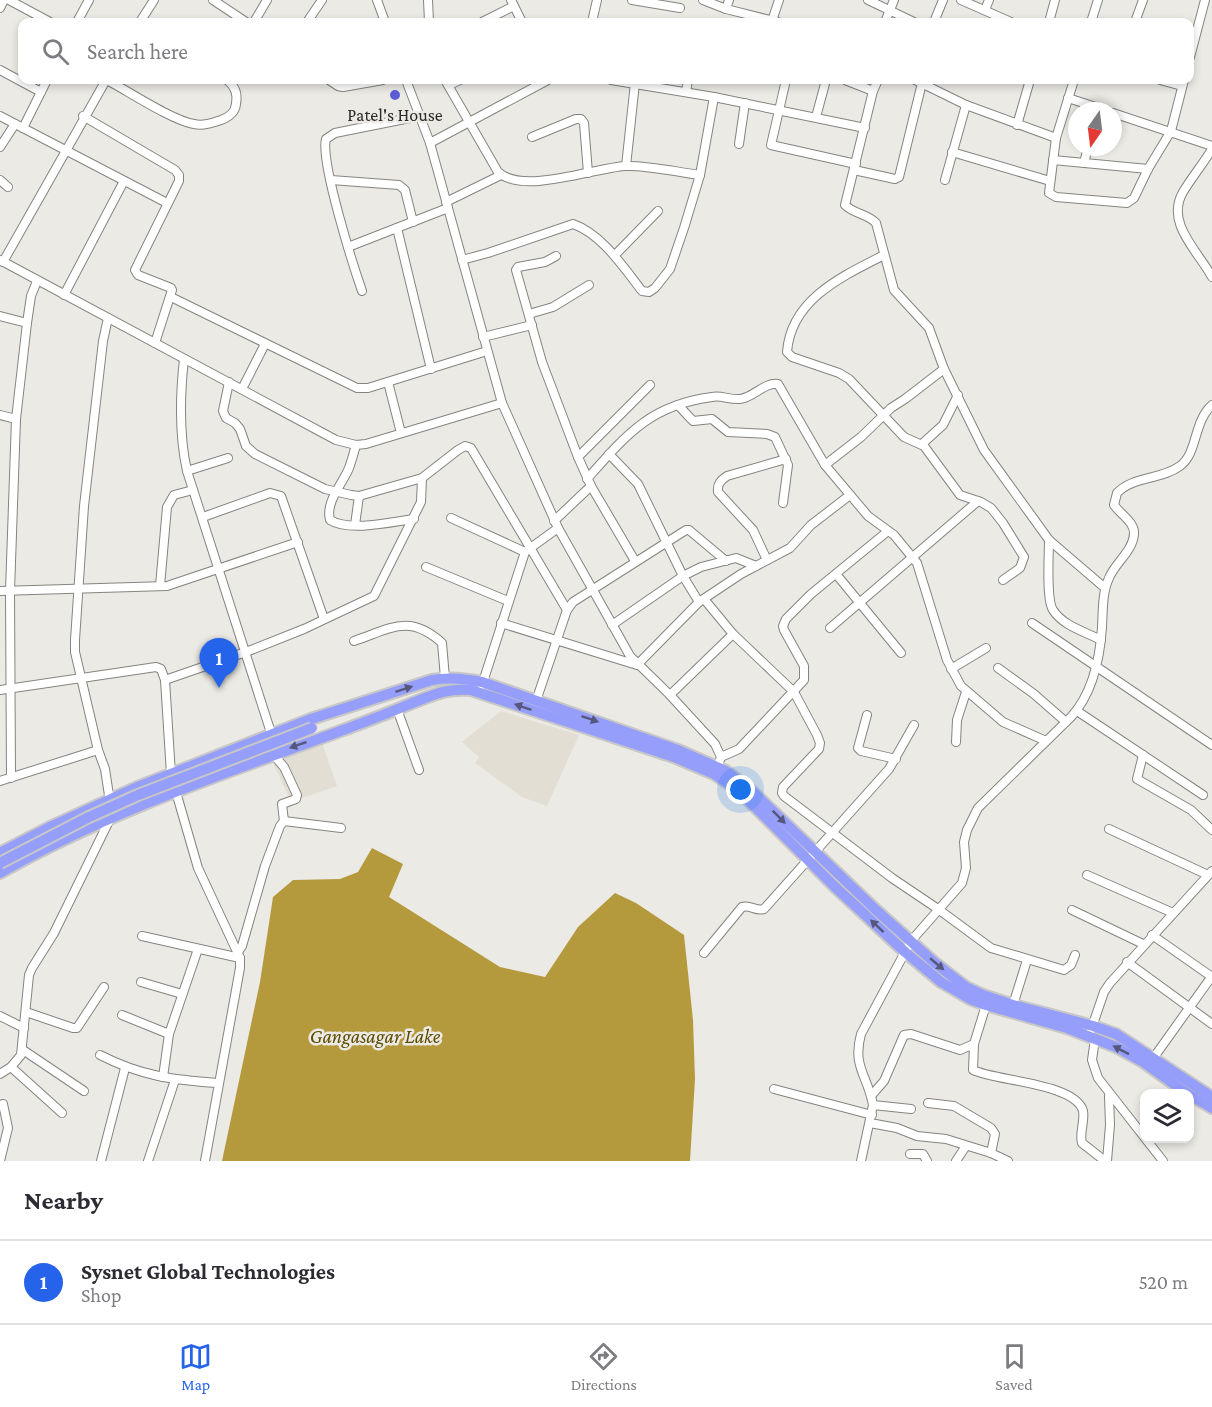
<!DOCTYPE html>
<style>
body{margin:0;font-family:"Crimson Pro",serif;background:#f7f7f7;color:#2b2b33}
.controls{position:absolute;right:18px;bottom:18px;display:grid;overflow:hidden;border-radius:12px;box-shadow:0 3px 9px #0003}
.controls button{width:54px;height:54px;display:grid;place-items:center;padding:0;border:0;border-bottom:2px solid #e1e1e2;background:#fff;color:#2b2b33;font:30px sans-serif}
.compass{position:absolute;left:1068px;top:102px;width:54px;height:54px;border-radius:50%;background:#fff;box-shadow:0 3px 9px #0003;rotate:194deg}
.you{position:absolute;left:741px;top:790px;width:21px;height:21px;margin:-15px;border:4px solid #fff;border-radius:50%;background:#1a73e8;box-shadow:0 0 0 9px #1a73e833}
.badge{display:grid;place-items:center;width:39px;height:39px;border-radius:50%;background:#2563eb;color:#fff;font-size:20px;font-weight:700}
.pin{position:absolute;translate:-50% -50px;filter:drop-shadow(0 2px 3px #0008)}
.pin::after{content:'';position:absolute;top:32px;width:21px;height:18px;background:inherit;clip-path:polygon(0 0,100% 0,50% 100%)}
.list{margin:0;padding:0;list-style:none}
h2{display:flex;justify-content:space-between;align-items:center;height:78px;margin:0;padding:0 24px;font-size:26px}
h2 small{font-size:20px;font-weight:400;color:#7c7c81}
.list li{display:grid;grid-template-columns:39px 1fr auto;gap:18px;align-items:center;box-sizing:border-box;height:84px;padding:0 24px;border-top:2px solid #e1e1e2}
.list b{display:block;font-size:22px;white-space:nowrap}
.list p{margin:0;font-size:20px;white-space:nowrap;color:#7c7c81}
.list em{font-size:20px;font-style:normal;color:#7c7c81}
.icon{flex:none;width:33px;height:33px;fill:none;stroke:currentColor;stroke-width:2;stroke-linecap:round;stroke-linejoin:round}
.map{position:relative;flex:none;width:1212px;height:1161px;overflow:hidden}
.search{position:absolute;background:#fff;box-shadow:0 3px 9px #0003;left:18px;right:18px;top:18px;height:66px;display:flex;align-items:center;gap:15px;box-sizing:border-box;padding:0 21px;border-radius:12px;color:#7c7c81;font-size:22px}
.sheet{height:162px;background:#fff}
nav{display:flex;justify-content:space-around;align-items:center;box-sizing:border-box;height:84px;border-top:2px solid #e1e1e2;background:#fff;font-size:16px;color:#7c7c81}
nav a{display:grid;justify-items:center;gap:3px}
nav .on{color:#2563eb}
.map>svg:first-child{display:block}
.built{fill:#e2ded3}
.water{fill:#b59a3d}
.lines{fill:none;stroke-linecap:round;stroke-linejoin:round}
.minor-casing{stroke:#85847f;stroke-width:10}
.highway-casing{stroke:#c8c7c7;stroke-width:14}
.minor{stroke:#fff;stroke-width:8}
.highway{stroke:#959efb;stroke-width:10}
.highway-bridge-casing{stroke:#c8c7c7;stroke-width:14;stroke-linecap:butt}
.highway-bridge{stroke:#959efb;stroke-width:10}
.oneway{fill:#55587c}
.poi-dot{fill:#5d5ed6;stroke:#eceae5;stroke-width:2}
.labels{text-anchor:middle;stroke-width:5;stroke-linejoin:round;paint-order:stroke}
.poi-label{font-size:18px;fill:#2a2928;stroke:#eceae5}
.water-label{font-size:20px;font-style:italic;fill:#5e4c00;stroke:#eceae5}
</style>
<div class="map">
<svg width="1212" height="1161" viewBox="0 0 1212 1161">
<rect width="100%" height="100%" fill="#eceae5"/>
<g class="built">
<path d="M501,711L579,735L547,806L522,797L475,763L479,757L462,742Z"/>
<path d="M321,740L337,786L291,802L271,758Z"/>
</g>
<path class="water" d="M372,848L403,864L389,897L500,967L545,977L578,927L615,893L636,903L684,935L693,1020L695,1079L690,1161H222L260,982L273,897L293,880L340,879L358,872Z"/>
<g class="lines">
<defs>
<g id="minor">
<path d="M9,0L50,22"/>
<path d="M213,0L246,22"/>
<path d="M377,0L385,22"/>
<path d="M428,0L429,22"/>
<path d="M511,0L522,22"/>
<path d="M632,0L680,8"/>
<path d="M703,0L726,9L778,22"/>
<path d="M868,0L914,22"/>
<path d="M961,0L1011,22"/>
<path d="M0,8L4,0"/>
<path d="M726,9L729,0"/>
<path d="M985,10L989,0"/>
<path d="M772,21L779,0"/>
<path d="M77,22L89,0"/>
<path d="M140,22L154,0"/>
<path d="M254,22L267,0"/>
<path d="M307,22L322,0"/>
<path d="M482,22L514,6"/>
<path d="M592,22L597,0"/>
<path d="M885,22L894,0"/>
<path d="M934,22L943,0"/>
<path d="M1049,22L1055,0"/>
<path d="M1091,22L1098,0"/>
<path d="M1135,22L1143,0"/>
<path d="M1190,57L1205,0"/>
<path d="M0,70L41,92"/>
<path d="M107,80C128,91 173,121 194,124C203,126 212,123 221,120C229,117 235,113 236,104C238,94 235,86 227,80"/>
<path d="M329,80L338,86L343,87L383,80"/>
<path d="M406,80L430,143L502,403L558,528L630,656L670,695L715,744L721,757L716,771"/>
<path d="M445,80L498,172C523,195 594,168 625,166C647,165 677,172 700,175"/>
<path d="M611,80L714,97L865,128"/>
<path d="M786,80L771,145L856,164"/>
<path d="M845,80L873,91"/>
<path d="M878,80L873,91L845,205C854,214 868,214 876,223L894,290L929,328L944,369L984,450L1049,540L1105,588"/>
<path d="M915,80L966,105L1056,138"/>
<path d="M1074,80L1056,138L1049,193L1056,197L1127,203L1134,198L1148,169L1171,131L1184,80"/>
<path d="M1160,80L1182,86"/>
<path d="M449,85L460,80"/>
<path d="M686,92L688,80"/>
<path d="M1068,98L1108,111"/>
<path d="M1113,113L1212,146"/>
<path d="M0,116L167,203"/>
<path d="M83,116L175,170L179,175V181L135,270L138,275L171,288L172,290L155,343"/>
<path d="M816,117L826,80"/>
<path d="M1017,125L1030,80"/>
<path d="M23,128L47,80"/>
<path d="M532,137L576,119H581L584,123L588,173"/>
<path d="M430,143L548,80"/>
<path d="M739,144L745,103"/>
<path d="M0,147L15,124"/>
<path d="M1212,149C1203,164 1192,177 1183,192C1165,223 1198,251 1212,277"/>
<path d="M952,152L1050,181"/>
<path d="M1053,160L1148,169"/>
<path d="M1084,163L1088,147"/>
<path d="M626,166L635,83"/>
<path d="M854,170L895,179L899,177L922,83"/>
<path d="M0,180L8,187"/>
<path d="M331,180L399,185L405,190L413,222"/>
<path d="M945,180L966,105"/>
<path d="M446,202L501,175"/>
<path d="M397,228L431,369"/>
<path d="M348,247L448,208"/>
<path d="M615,255L658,211"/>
<path d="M884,255C843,276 791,299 787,352L792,357L839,373L849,379L904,437L924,446L960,495L981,502L991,508L1003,523L1024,557L1020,568L1003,580"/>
<path d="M556,256L545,262L518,267L516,270L542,362L578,457L591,486L635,561"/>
<path d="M0,260L336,440L356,445L366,444L502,403"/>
<path d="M462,260L488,253L573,224C602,234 624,268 642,291L649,292L655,288L670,269L684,228L700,175L714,97"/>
<path d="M3,262L106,80"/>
<path d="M362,291C353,265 320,161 326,139L335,133L420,116"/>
<path d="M64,295L124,181"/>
<path d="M171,297L357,388H368L487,351"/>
<path d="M529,314L553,307L589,285"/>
<path d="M0,316L27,323"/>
<path d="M108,318L103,341L84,506L75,640V652L98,750L105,769L110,802"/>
<path d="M483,337L532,325"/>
<path d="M184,359C180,395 179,435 187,471L273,739"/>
<path d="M229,382L223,411L226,418L235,423L240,429L246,446L255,454L325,489L351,495L359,496L422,478L458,450L465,446L471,448L567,610"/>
<path d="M388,382L401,433"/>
<path d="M242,389L265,344"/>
<path d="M678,405L693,421L712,419L728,432L767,434L775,437L788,465L783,503"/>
<path d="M0,415L16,419"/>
<path d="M922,444L943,425L958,395"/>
<path d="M356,445C354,452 352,460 349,468C343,483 325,502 330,520C349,532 392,522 414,519"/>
<path d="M609,454L638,484L683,576L699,602"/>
<path d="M578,457L650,385"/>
<path d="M825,465L861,437L891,408L905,399L944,369"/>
<path d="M187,471L228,458"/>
<path d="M587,479C626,435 650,405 712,397C721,395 730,400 740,399C753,398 764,382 778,384L825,465L868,516L894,535L917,563L947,660L961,686L1003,722L1046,741"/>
<path d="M203,517L270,493L281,496L324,619"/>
<path d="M451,518L525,552"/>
<path d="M554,521L591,486"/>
<path d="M355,525L359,496"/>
<path d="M1049,540C1049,554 1046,600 1053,610C1063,626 1086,632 1101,640"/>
<path d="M767,560L753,530L718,492C717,484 721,480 727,476L786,459"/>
<path d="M426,567L508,601"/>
<path d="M836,574L901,653"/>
<path d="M160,586L167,507L174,495L193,490"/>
<path d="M0,591L167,586L298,542"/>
<path d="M704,599L733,634L794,692L817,735L820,743L819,749L783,787L782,793L784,796L892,878L938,909L991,948L1064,970L1071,965L1075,955"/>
<path d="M501,623L637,665L699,602L741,574L790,548L811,525L850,495"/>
<path d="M1032,623L1212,745"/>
<path d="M612,625L683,576L701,567L736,558L756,566"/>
<path d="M830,628L978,501"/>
<path d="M354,641C390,629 409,613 442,643L445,678"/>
<path d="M998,668L1034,694L1066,722"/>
<path d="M951,669L986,648"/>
<path d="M165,680L246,652L304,629L374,596L421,502L422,478"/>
<path d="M482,685L525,552L558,528"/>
<path d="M0,690L156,667L161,669L165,680L171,774"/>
<path d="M670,695L733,634"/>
<path d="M536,701L567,610L573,602L686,530H689L726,561"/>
<path d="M397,709L419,770"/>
<path d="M1077,711L1203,795"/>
<path d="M867,715L858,748L861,751L896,759"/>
<path d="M956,742L957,720L966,692"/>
<path d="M276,751L277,759L284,767L297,795L296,799L282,804L284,821"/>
<path d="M1143,755L1137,779L1191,810L1212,830"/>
<path d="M721,757L739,749L804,680V666L784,630L783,626L786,619L811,594L888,531"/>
<path d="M11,778L10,591L16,419L27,323L31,296L37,281"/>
<path d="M0,781L98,750"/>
<path d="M176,792L198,868L240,958V968L205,1161"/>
<path d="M1109,829L1208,875"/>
<path d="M1087,875L1173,913"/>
<path d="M1072,910L1143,944"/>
<path d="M1152,935L1212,977"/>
<path d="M142,936L240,958"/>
<path d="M238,952L242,946L265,866L280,826L284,821L341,828"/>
<path d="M704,953L742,907C750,904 756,912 764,909L889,769L914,725"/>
<path d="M1127,962L1212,1024"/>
<path d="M141,982L182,994"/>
<path d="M986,1005L974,1044L973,1070C995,1081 1076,1083 1083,1111C1085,1122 1079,1133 1082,1143L1105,1161"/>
<path d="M1013,1005L1027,960"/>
<path d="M26,1012L73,1028H77L104,987"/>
<path d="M122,1015L169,1034"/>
<path d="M0,1016L24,1028"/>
<path d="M1091,1030L1104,992L1110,983L1212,871"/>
<path d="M1095,1039L1092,1060L1098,1078L1163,1161"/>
<path d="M23,1050L84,1091"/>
<path d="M100,1055C141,1076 173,1080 218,1083"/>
<path d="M1152,1060L1212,976"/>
<path d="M11,1067L62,1113"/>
<path d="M0,1074L11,1067L21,1055L29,975L32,968L54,933L111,817"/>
<path d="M163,1077L169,1034L198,949"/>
<path d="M774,1089L872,1115"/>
<path d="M871,1096L884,1081L904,1035L911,1034L960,1050L974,1044"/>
<path d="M928,1103L954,1106L991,1128L995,1134L991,1153"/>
<path d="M873,1105L911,1109"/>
<path d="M870,1123L897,1128L917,1136L946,1139L991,1153L1008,1161"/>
<path d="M910,1154H923L927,1161"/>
<path d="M0,1161L8,1128L3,1104"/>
<path d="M101,1161L125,1068"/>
<path d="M148,1161L175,1080"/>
<path d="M861,1161L873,1105C868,1076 852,1067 861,1034L911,941L962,883L966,868L964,842L967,830L978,808L1071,717C1093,693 1100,658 1102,627C1103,611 1102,593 1109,578C1115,563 1133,551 1134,534C1135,522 1120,514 1114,505L1117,493C1133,476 1161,480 1180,466C1198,453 1193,422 1212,405"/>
<path d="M956,1161L966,1146"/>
<path d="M1107,1161L1110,1125L1109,1096"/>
</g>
<g id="highway">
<path d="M0,853L52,826L135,788L311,719L432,680C450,677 465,679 482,682L678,750L726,771L752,791L876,910L935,963L966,987L983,995L1013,1005L1093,1026L1116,1034L1212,1097"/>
<path d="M0,873C109,811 229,772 346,729C367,721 389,713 410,704C433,695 445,688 471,690L674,757L714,774L732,786L748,800L834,886L905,952L941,982L970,999L986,1005L1067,1028L1116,1047L1143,1062L1188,1094"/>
<path d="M1190,1095L1212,1108"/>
</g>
</defs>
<use href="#minor" class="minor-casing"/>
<use href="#highway" class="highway-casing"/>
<use href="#minor" class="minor"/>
<use href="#highway" class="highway"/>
<defs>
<path id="highway-bridge" d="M0,863L89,817L138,795L312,728"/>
</defs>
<use href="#highway-bridge" class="highway-bridge-casing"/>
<use href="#highway-bridge" class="highway-bridge"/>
</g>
<defs><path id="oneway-solid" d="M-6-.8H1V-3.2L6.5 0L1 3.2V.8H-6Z" transform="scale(1.5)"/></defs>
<g class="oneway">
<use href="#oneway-solid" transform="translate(404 689) rotate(-18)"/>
<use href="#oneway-solid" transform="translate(523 707) rotate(-161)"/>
<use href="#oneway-solid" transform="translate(590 719) rotate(19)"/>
<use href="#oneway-solid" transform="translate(298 745) rotate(161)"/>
<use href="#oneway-solid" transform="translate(779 817) rotate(45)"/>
<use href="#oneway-solid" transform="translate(877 926) rotate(-137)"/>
<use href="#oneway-solid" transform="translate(937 964) rotate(40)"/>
<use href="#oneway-solid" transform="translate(1121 1050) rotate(-153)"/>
</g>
<circle class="poi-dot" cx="395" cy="95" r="6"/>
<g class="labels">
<g class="poi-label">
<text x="395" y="121">Patel's House</text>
</g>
<g class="water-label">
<text x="375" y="1043">Gangasagar Lake</text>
</g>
</g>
</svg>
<div class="controls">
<button><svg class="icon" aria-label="layers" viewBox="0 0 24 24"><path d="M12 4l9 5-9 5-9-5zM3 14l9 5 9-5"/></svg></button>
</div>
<svg class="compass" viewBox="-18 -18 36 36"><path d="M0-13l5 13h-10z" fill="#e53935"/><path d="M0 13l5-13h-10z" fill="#7c7c81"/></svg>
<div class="you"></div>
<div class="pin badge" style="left:219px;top:688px">1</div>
<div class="search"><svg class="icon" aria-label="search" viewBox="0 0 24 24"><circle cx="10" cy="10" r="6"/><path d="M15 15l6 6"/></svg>Search here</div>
</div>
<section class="sheet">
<h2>Nearby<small></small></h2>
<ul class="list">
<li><span class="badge">1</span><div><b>Sysnet Global Technologies</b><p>Shop</p></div><em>520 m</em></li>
</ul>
</section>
<nav>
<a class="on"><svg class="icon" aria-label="map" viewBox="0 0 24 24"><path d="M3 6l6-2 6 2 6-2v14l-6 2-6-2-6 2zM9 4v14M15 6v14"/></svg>Map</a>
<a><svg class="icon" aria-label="directions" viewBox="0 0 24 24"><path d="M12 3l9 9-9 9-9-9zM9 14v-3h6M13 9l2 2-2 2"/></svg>Directions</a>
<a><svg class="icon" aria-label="saved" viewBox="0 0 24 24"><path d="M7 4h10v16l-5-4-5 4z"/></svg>Saved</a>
</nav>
